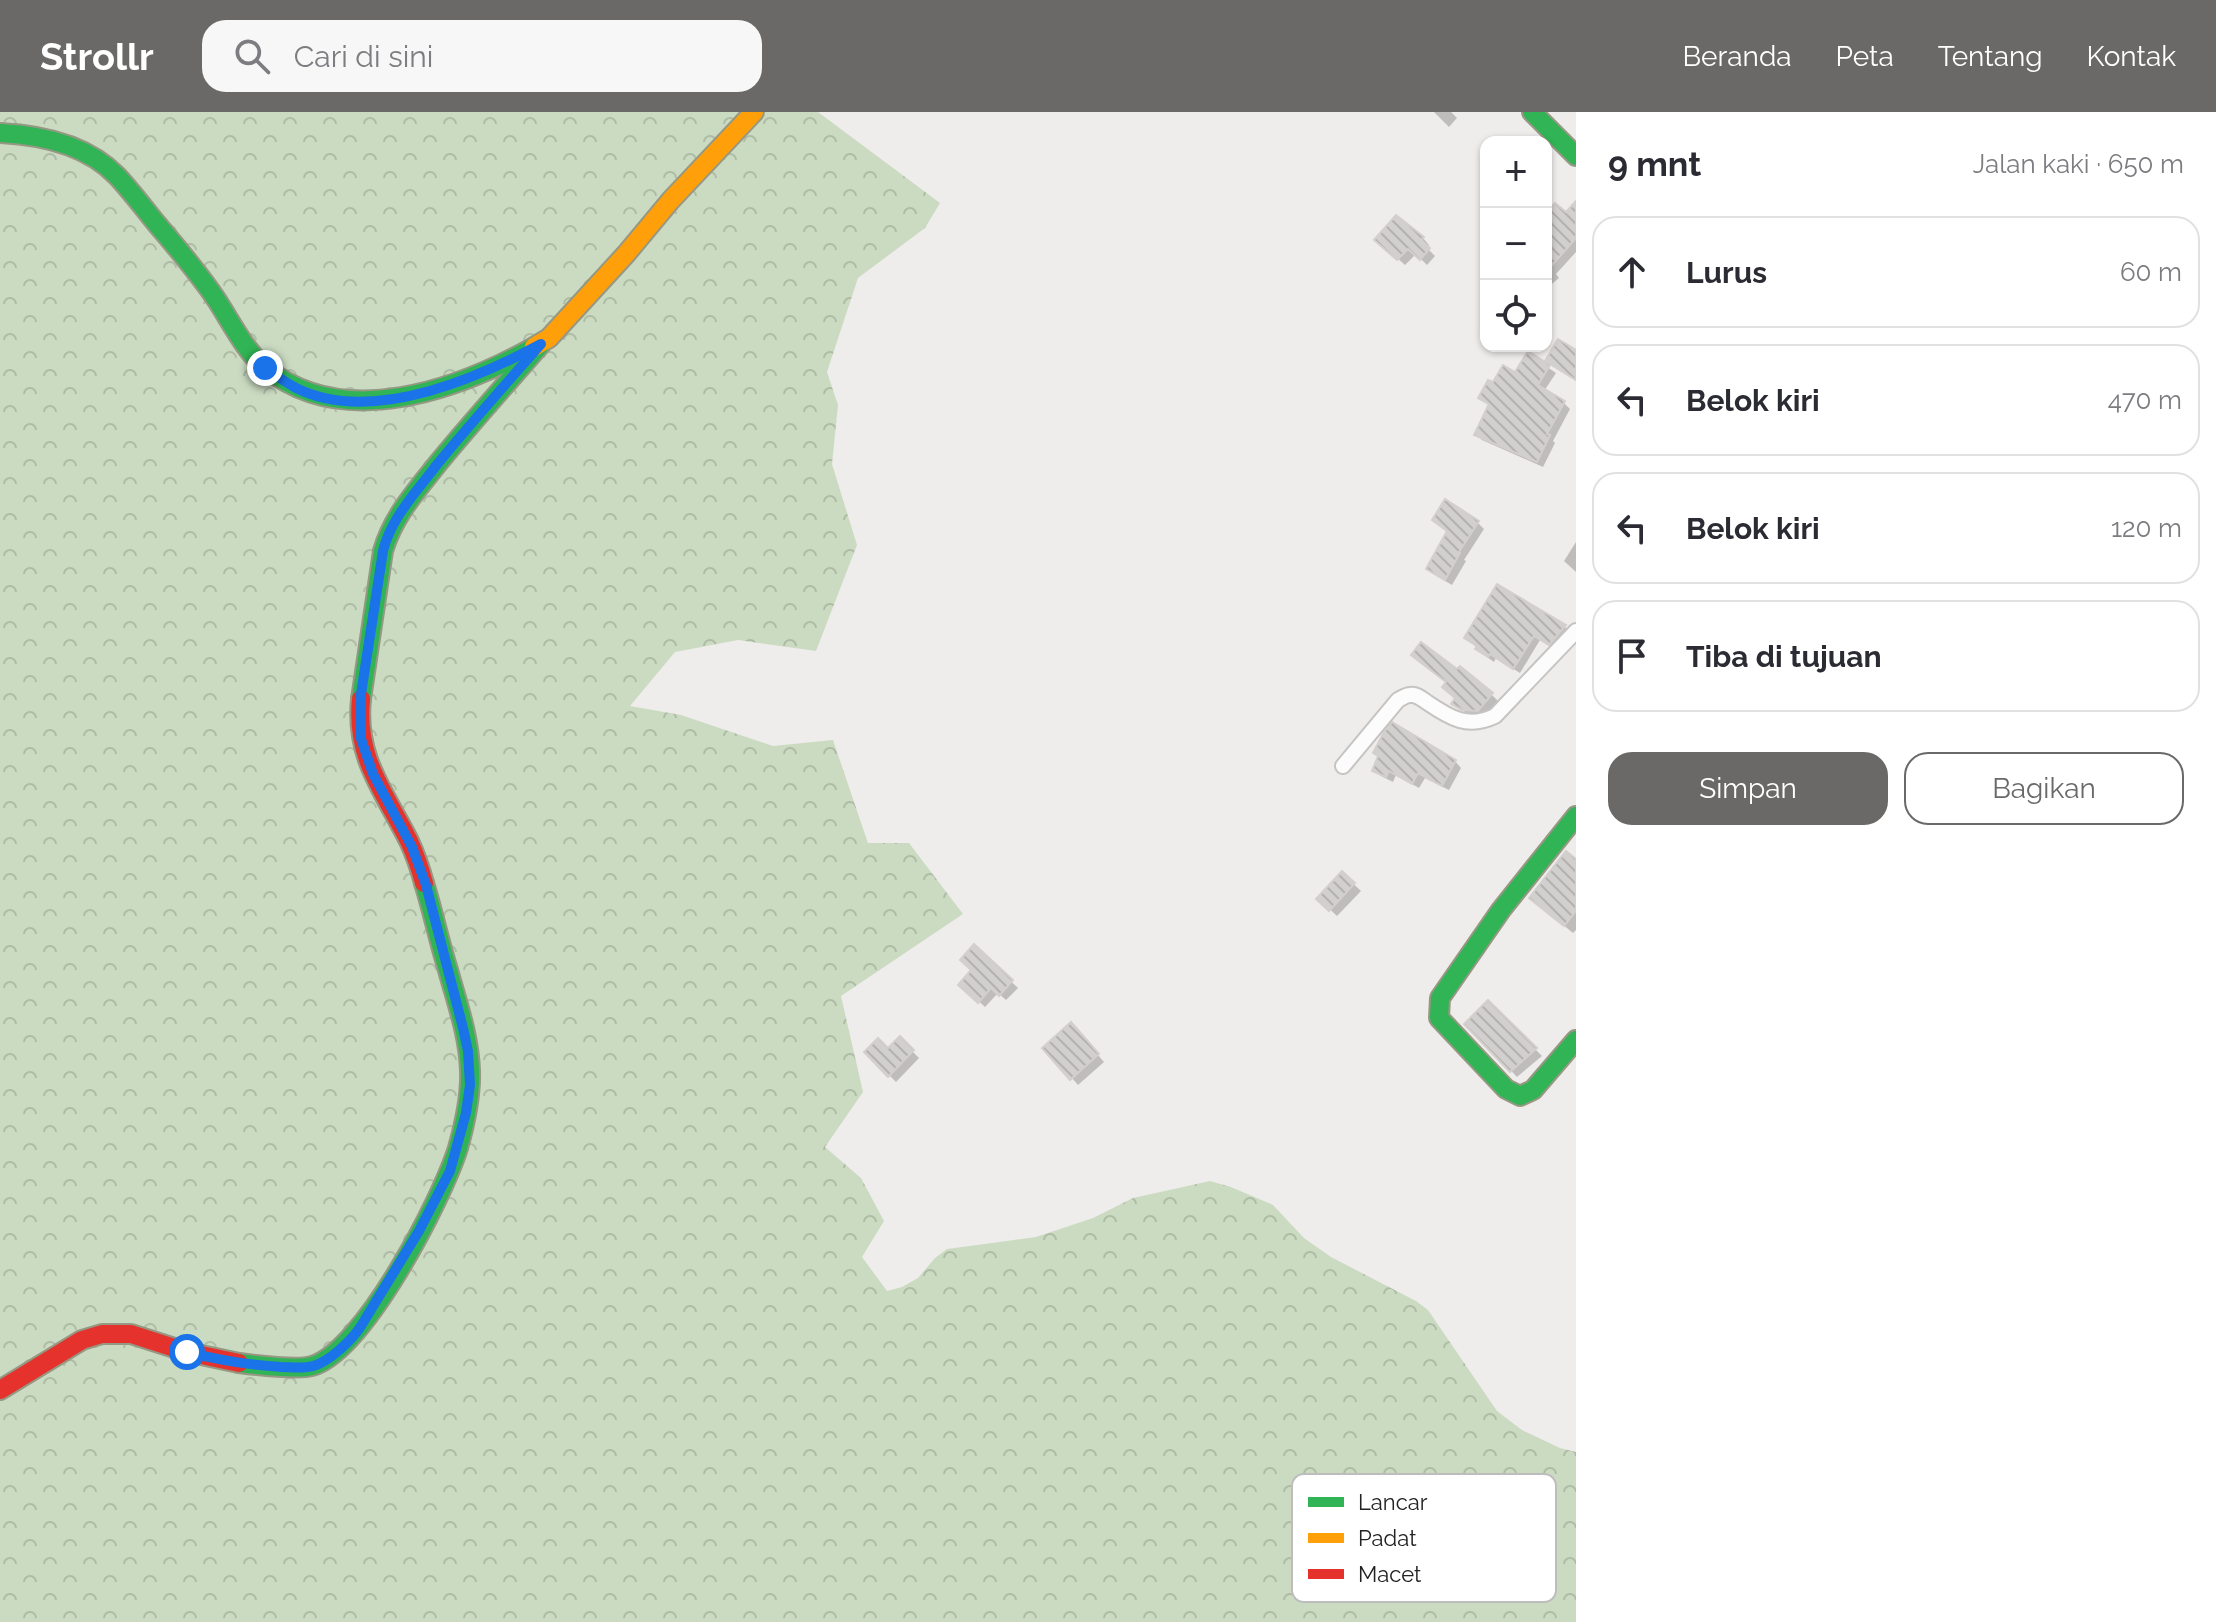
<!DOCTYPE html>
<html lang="id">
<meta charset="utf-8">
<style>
body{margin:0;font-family:Raleway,sans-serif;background:#f7f7f7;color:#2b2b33}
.controls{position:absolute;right:24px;top:24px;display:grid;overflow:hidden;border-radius:16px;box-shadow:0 2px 6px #0004}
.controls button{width:72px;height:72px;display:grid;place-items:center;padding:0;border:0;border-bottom:2px solid #e1e1e2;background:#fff;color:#2b2b33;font:40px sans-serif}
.stop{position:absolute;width:24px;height:24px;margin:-18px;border:6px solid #1a73e8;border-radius:50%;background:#fff}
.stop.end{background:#1a73e8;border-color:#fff;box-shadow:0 2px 8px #0008}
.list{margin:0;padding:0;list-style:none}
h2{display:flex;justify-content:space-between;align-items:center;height:104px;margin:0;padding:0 32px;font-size:34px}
h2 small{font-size:26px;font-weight:400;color:#7c7c81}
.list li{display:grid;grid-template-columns:52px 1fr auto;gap:24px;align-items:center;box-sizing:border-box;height:112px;margin:0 16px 16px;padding:0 16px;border:2px solid #e1e1e2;border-radius:24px}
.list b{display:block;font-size:30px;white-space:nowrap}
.list em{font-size:26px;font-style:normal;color:#7c7c81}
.actions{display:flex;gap:16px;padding:24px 32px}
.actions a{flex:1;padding:18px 0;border:2px solid #6a6968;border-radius:24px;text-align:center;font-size:28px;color:#6a6968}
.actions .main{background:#6a6968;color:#fff}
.icon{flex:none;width:44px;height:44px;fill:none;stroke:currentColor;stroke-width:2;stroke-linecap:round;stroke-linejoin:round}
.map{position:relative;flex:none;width:1576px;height:1510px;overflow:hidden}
header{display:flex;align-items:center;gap:48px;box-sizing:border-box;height:112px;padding:0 40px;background:#6a6968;color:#fff}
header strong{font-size:38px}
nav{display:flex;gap:44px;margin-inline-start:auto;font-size:28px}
.search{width:560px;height:72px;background:#f7f7f7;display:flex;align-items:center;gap:20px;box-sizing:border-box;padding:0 28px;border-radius:24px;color:#7c7c81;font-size:30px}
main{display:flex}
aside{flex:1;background:#fff}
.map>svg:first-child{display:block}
.forest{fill:url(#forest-crowns)}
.shadow{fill:#0003}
.building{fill:url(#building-back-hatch);stroke:#d2cfcc;stroke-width:2}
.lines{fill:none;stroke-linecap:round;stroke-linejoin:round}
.street-casing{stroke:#c5c4c3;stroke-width:18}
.fast-casing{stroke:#969883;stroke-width:22}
.slow-casing{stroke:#969883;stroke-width:22}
.jam-casing{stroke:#969883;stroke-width:22}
.street{stroke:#fdfcfc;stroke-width:14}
.fast{stroke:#30b455;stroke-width:18}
.slow{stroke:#ff9f0a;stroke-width:18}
.jam{stroke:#e5322d;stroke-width:18}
.route{stroke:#1a73e8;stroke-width:10}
.key{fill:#fff;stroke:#bdbdbd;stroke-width:2}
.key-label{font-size:22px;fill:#222}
</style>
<header>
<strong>Strollr</strong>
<div class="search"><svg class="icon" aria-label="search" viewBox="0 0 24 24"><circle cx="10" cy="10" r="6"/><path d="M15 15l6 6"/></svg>Cari di sini</div>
<nav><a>Beranda</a><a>Peta</a><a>Tentang</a><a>Kontak</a></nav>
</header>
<main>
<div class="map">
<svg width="1576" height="1510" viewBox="0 0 1576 1510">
<defs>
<pattern id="forest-crowns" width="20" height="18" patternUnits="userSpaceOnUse" patternTransform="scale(2)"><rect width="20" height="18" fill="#cbdbc2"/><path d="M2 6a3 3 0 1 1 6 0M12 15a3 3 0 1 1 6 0" fill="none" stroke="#aebca6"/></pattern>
<pattern id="building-back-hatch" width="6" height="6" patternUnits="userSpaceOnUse" patternTransform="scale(2)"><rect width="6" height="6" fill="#d2d0ce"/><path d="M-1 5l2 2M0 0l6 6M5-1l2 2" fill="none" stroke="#b4b2b1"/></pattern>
</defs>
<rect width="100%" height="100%" fill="#efedeb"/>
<path class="forest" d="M0,0H818L940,91L925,116L858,166L827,260L838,293L832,352L857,433L816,539L738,528L675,540L630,594L681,603L773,634L833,628L868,731H909L963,802L841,884L863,980L825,1035L861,1066L884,1109L862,1145L887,1179L902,1175L918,1166L935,1146L947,1137L1036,1125L1093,1106L1133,1086L1210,1069L1231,1075L1273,1093L1304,1126L1331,1145L1416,1189L1428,1198L1497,1299L1522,1318L1560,1336L1576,1340V1510H0Z"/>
<g class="shadow">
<path d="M1434,0H1451L1457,6L1449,15Z"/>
<path d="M1576,92V140L1556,162L1559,166L1547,176L1546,105L1566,103Z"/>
<path d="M1423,126L1429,133L1427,136L1435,144L1427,153L1416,142L1405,153L1377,128Z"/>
<path d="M1528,242L1556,261L1544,279L1564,291L1570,297L1553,329L1555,331L1543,355L1482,328L1476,322L1490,294L1481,286L1493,273L1515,263Z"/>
<path d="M1477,410L1484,417L1464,448L1466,449L1452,473L1435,463L1428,457Z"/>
<path d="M1576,430V460L1564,449Z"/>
<path d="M1565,515L1570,520L1556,537L1540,528L1520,561L1496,546L1494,550L1484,543L1467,526Z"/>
<path d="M1491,582L1498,589L1485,605L1471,604L1453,592Z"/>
<path d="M1455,649L1461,656L1449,678L1425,666L1419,676L1396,663L1393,670L1381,664L1374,658Z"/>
<path d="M1576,750V818L1573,821L1540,794Z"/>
<path d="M1343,762L1361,779L1337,804L1319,787Z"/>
<path d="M975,835L1018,876L1006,888L998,881L985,895L961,873L974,858Z"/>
<path d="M1488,890L1542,944L1517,965L1467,912Z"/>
<path d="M1078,920L1104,950L1078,973L1072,966Z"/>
<path d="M900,927L919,946L896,970L866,940L888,938Z"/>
</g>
<g class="building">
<path d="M1576,89V126L1546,160V102L1555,91L1566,100Z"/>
<path d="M1396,103L1424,125L1421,128L1430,136L1420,148L1408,137L1397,148L1374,128Z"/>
<path d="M1558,227L1576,238V268L1545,249Z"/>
<path d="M1528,239L1550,253L1538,273L1565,289L1547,322L1550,323L1537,350L1474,323L1489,292L1478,286L1488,268L1493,270L1503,253L1515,260Z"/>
<path d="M1445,387L1479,409L1459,440L1460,441L1445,468L1426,457L1447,419L1432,408Z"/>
<path d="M1497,472L1566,513L1549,533L1534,524L1513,557L1490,542L1488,545L1475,537L1477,534L1464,526Z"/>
<path d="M1421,530L1457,557L1460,554L1493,581L1478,599L1462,598L1451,592L1455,586L1442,575L1446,570L1411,543Z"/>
<path d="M1392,610L1456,648L1442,674L1418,661L1412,672L1389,659L1386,665L1372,659L1378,644L1373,641L1384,620Z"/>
<path d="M1566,739L1576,747V799L1564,814L1529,786Z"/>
<path d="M1342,759L1355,771L1329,799L1316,787Z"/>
<path d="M974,832L1013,868L999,884L991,876L978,891L958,873L971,858L960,848Z"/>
<path d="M1488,888L1537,936L1510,960L1464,912Z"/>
<path d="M1071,910L1099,942L1070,968L1042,936Z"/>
<path d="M900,924L914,938L888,965L864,940L878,926L888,936Z"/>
</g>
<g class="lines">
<defs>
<path id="street" d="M1343,654L1398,588C1402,586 1406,583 1410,583C1417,582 1422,587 1428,591C1450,606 1468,617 1495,604L1576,519"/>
<g id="fast">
<path d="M1532,0L1576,44"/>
<path d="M0,21C42,23 87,33 117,64C131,79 143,95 156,111C177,136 198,160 216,187C230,208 246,241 266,256C343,319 457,278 534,235"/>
<path d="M361,587L383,439C393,404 417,378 439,350C472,310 507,271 541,232"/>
<path d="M1576,704L1501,798L1440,886L1439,906L1506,977L1520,984L1533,978L1576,928"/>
<path d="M239,1251C255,1253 298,1258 312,1254C364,1239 442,1087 458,1036C465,1011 471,985 470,959C469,924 457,891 448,858C439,829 433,800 424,771"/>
</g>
<path id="slow" d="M534,235L549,226L626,142L671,88L754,0"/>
<g id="jam">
<path d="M361,587C355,646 384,679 409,729C415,742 420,756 424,771"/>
<path d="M0,1278L82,1228L102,1222H131L187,1240L239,1251"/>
</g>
</defs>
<use href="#street" class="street-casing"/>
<use href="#fast" class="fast-casing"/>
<use href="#slow" class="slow-casing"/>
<use href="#jam" class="jam-casing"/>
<use href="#street" class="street"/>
<use href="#fast" class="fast"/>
<use href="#slow" class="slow"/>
<use href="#jam" class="jam"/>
</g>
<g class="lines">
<path class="route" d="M187,1240C218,1248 249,1253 281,1255C291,1255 303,1257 313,1254C329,1250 352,1228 361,1214L419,1119L450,1059L466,1001L470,973L468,939L463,916L426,773L412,735L373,662L361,627V582L383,439C391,406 415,382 435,355C469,313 505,273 541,232C474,268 371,313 296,276C285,270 275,263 265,256"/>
</g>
<rect x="1292" y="1362" width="264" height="128" rx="12" class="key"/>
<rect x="1308" y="1385" width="36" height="10" fill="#30b455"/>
<rect x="1308" y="1421" width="36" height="10" fill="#ff9f0a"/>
<rect x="1308" y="1457" width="36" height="10" fill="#e5322d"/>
<g class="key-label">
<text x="1358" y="1398">Lancar</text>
<text x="1358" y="1434">Padat</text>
<text x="1358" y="1470">Macet</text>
</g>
</svg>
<div class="controls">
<button>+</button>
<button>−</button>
<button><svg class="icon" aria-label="locate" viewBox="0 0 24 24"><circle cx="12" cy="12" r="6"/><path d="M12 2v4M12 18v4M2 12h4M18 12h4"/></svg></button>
</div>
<div class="stop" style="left:187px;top:1240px"></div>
<div class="stop end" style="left:265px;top:256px"></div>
</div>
<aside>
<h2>9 mnt<small>Jalan kaki · 650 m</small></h2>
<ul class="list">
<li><svg class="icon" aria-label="ahead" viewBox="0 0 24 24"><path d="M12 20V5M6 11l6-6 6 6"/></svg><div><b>Lurus</b></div><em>60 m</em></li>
<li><svg class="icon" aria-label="left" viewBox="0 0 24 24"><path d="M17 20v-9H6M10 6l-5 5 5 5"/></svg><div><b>Belok kiri</b></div><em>470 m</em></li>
<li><svg class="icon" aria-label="left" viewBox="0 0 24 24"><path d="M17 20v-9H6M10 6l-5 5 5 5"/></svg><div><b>Belok kiri</b></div><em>120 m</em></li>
<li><svg class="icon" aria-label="arrive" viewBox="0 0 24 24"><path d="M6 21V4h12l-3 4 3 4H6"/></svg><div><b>Tiba di tujuan</b></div></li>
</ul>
<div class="actions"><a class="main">Simpan</a><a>Bagikan</a></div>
</aside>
</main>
